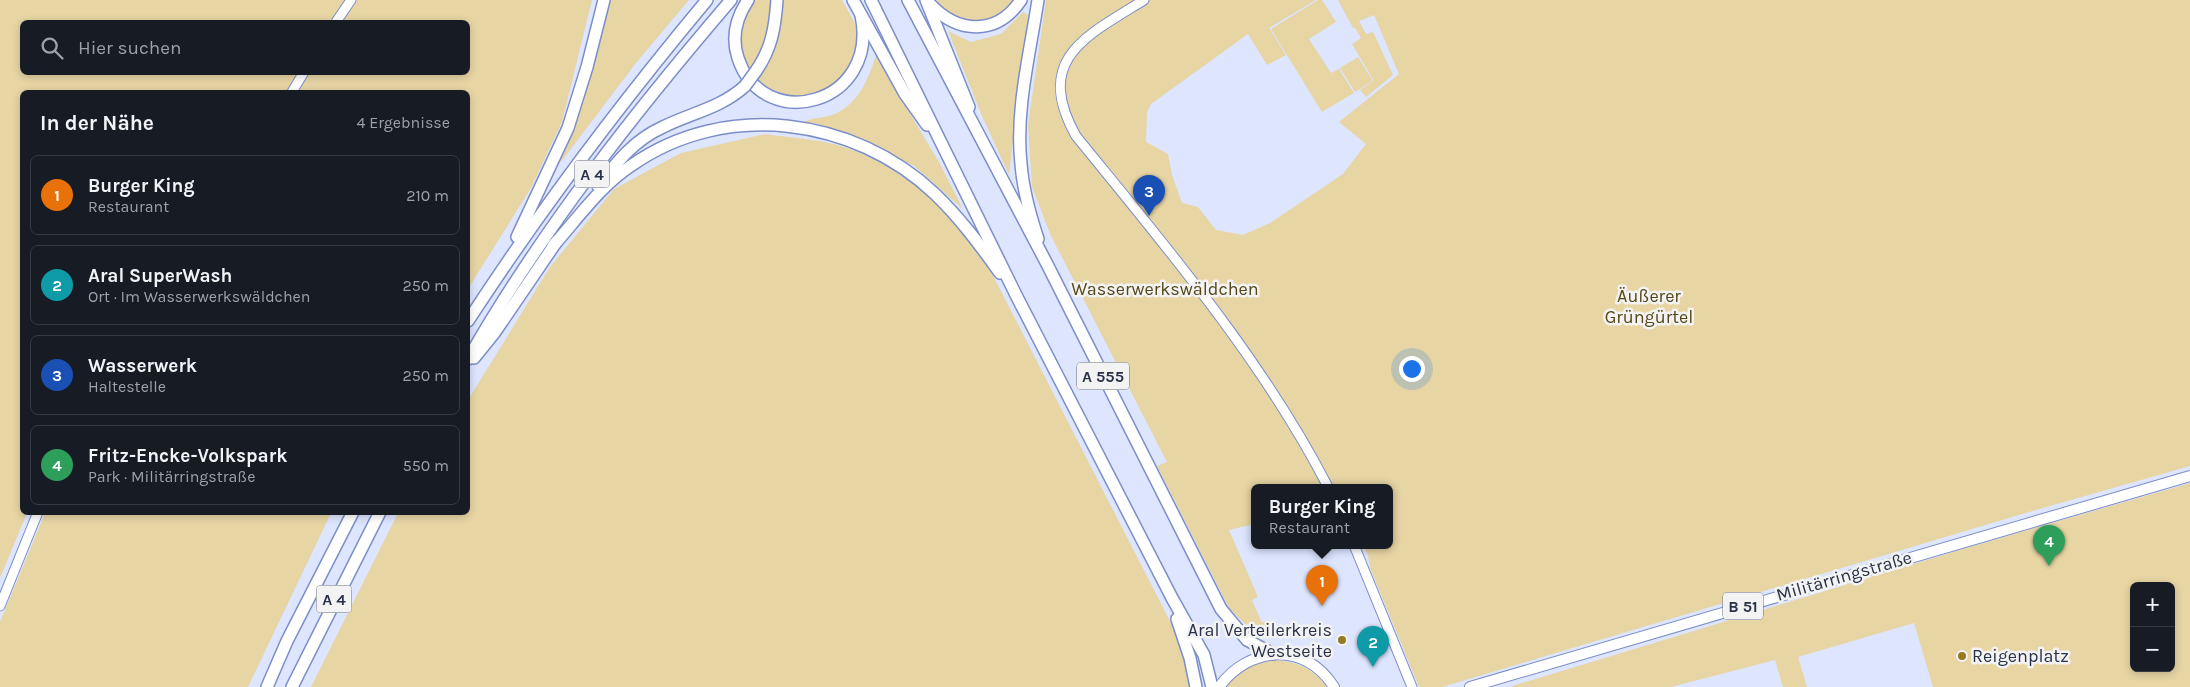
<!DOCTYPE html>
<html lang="de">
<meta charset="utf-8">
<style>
body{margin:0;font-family:Karla,sans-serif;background:#20242c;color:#f1f3f6}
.controls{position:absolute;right:15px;bottom:15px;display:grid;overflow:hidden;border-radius:8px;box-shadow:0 2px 8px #0003}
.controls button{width:45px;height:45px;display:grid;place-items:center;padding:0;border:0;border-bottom:1px solid #363941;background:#171b24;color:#f1f3f6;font:25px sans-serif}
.you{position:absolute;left:1411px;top:368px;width:18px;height:18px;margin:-12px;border:4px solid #fff;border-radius:50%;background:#1a73e8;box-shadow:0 0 0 8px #1a73e833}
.badge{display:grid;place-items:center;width:32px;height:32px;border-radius:50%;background:#d93025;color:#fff;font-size:16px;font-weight:700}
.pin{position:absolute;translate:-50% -41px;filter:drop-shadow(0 1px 2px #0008)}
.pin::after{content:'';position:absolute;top:26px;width:18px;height:15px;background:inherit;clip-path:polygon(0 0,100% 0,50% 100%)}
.popup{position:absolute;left:1251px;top:484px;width:142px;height:65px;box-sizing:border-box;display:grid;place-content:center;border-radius:8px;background:#171b24;filter:drop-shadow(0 1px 4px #0005);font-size:16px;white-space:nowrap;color:#9ea1a6}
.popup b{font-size:19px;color:#f1f3f6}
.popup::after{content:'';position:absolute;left:50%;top:100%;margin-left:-10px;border:10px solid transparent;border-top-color:#171b24}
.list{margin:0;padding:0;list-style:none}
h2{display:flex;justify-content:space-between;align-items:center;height:65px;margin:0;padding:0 20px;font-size:21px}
h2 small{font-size:16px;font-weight:400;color:#9ea1a6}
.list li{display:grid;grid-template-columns:32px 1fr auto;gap:15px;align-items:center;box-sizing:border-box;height:80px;margin:0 10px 10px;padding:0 10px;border:1px solid #363941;border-radius:8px}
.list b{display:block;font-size:19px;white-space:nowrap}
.list p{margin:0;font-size:16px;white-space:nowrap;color:#9ea1a6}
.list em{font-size:16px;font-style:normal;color:#9ea1a6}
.icon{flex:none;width:28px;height:28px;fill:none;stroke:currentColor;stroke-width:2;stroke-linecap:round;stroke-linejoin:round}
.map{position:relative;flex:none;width:2190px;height:687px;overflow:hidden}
.search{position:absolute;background:#171b24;box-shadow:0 2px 8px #0003;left:20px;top:20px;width:450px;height:55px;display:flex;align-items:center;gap:12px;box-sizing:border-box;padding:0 18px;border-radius:8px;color:#9ea1a6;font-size:19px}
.panel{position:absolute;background:#171b24;box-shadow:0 2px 8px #0003;left:20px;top:90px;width:450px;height:425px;border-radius:8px}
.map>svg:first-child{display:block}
.green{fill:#e7d5a4;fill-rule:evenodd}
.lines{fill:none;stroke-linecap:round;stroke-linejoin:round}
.secondary-casing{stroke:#7c8ec8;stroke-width:11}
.primary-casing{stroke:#7c8ec8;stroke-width:12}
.highway-casing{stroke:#7c8ec8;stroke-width:14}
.secondary{stroke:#fff;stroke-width:9}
.primary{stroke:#fff;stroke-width:10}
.highway{stroke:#fff;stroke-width:11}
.highway-bridge-casing{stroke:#7c8ec8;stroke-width:14;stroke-linecap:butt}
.highway-bridge{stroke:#fff;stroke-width:11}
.poi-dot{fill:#967a22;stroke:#f3f3f3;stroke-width:2}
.labels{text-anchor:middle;stroke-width:5;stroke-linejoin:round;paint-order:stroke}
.shield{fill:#f3f3f3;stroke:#666c7d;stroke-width:1}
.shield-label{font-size:16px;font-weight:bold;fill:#2a324a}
.park-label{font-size:18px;fill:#564718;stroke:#f3f3f3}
.street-label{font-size:18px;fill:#2a324a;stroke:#f3f3f3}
.poi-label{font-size:18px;fill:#2a324a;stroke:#f3f3f3;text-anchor:end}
</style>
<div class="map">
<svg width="2190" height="687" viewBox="0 0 2190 687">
<rect width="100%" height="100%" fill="#dde5ff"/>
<g class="green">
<path d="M0,0H592L562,122L531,188L468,289V92H22V512L27,513L0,578ZM22,22H468V72H22Z"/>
<path d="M610,0H689L636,63L561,162L560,160L591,75Z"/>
<path d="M755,0H771C768,33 766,42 750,72C737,47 736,22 755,0Z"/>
<path d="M782,0H842C851,17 865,34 854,53L855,58C832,99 794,108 756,79C776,54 780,31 782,0Z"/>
<path d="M937,0H1014C1011,4 1008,9 1004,12C985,27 949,22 937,0Z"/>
<path d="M1046,0H1316L1269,28L1286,55L1267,65L1248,34L1151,104L1147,112L1146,142L1168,154L1172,175L1182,203L1198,207L1216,230L1243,235L1270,223L1343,174L1366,144L1339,122L1399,74L1374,15L1359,21L1366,34L1373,32L1393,75L1366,97L1360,90L1374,81L1352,44L1361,38L1355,28H1353L1338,0H2190V466L2036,510L1442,687H1419L1370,568L1368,556L1363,545H1390V487H1254V524L1229,530L1258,597L1252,600L1262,623L1268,620L1270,624L1265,631H1258L1247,626L1229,608L1157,466L1167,462L1051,236L1032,187L1028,125Z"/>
<path d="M1318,0H1322L1336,22L1309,39L1331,73L1339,69L1354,93L1322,112L1271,29Z"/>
<path d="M1023,12L1028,15L1009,175L982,116L948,31L971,42L1001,34Z"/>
<path d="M876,56L940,164L963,209L914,166L845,132L803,123C813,116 826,119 837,113C860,101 868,79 876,56Z"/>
<path d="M1358,57L1373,81L1355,92L1340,68Z"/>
<path d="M765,134C790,138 820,139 844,147C899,164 953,213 985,260L1175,631L1193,687H311L398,513L468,512V400L550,267L614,189L681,153Z"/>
<path d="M2190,483V687H1933L1914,623L1798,657L1807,687H1783L1775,660L1671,687H1509L1973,546ZM2134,586H2171V668H2134Z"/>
<path d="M45,513V512L331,513L248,687H0V622Z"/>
<path d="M1272,660C1295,660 1314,669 1327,687H1226C1236,670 1254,664 1272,660Z"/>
</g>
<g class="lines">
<defs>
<g id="secondary">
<path d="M1144,0C1086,36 1033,59 1076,136C1167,248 1262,359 1328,487"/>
<path d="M336,22L351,0"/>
<path d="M292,92L304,72"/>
<path d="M1354,545L1412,687"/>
<path d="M0,606L38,512"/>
</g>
<g id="primary">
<path d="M1219,687C1249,646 1305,641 1334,687"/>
<path d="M1470,687L2190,476"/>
</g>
<g id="highway">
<path d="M748,0C736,18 731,37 738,58C763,135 880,105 861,15"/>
<path d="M853,0L905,94L927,125"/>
<path d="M871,0L1016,295L1172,598L1204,655L1212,687"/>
<path d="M908,0L1047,264L1221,609L1247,640L1273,654"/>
<path d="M926,0L969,107"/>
<path d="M1038,0C1030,53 1015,111 1021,164C1023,190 1030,215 1038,239"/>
<path d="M930,4C958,34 997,36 1021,0"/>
<path d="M756,71C772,48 775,27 777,0"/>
<path d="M598,186C617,162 634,140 663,127C691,113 721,108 745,86"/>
<path d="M517,237L568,128L587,67L604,0"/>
<path d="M553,246C578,218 600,186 632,165C725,100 854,117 935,194C960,218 980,245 1000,273"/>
<path d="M468,321C541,209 621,103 707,0"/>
<path d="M474,358L495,332L557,241"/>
<path d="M468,359C542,230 635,112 731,0"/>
<path d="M1177,619L1190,658L1196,687"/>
<path d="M267,687L287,641L353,512"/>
<path d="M292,687L380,512"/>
</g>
</defs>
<use href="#secondary" class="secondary-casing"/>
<use href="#primary" class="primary-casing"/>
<use href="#highway" class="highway-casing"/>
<use href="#secondary" class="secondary"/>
<use href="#primary" class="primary"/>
<use href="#highway" class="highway"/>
<defs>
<path id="highway-bridge" d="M745,86L756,71"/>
</defs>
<use href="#highway-bridge" class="highway-bridge-casing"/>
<use href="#highway-bridge" class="highway-bridge"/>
</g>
<g class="poi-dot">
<circle cx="1342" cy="640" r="5"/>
<circle cx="1962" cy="656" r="5"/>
</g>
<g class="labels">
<g class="shield">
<rect x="574.5" y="160.5" width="35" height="27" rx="4"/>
<rect x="1077" y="362.5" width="52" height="27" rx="4"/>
<rect x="316.5" y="585.5" width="35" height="27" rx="4"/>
<rect x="1723" y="592.5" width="40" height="27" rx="4"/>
</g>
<g class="shield-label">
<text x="592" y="180">A 4</text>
<text x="1103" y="382">A 555</text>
<text x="334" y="605">A 4</text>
<text x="1743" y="612">B 51</text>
</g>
<g class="park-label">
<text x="1165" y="295">Wasserwerkswäldchen</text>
<text x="1649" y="302">Äußerer<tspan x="1649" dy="21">Grüngürtel</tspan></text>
</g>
<g class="street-label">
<text transform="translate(1844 576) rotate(-16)" y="6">Militärringstraße</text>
</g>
<g class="poi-label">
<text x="1332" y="636">Aral Verteilerkreis<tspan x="1332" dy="21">Westseite</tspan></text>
<text x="1972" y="662" text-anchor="start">Reigenplatz</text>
</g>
</g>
</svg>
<div class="controls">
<button>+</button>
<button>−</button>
</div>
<div class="you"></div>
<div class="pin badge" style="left:1322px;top:606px;background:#e8710a">1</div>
<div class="popup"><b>Burger King</b>Restaurant</div>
<div class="pin badge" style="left:1373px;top:667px;background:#0f9aa8">2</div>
<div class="pin badge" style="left:1149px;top:216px;background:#1a4fb4">3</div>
<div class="pin badge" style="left:2049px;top:566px;background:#2e9e5b">4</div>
<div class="search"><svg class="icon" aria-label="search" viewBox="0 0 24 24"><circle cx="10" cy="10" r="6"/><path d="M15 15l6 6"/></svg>Hier suchen</div>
<section class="panel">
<h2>In der Nähe<small>4 Ergebnisse</small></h2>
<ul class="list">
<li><span class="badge" style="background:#e8710a">1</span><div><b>Burger King</b><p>Restaurant</p></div><em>210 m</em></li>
<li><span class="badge" style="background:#0f9aa8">2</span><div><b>Aral SuperWash</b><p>Ort · Im Wasserwerkswäldchen</p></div><em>250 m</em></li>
<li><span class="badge" style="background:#1a4fb4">3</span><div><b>Wasserwerk</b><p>Haltestelle</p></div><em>250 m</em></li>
<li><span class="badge" style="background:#2e9e5b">4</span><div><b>Fritz-Encke-Volkspark</b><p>Park · Militärringstraße</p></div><em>550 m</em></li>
</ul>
</section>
</div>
